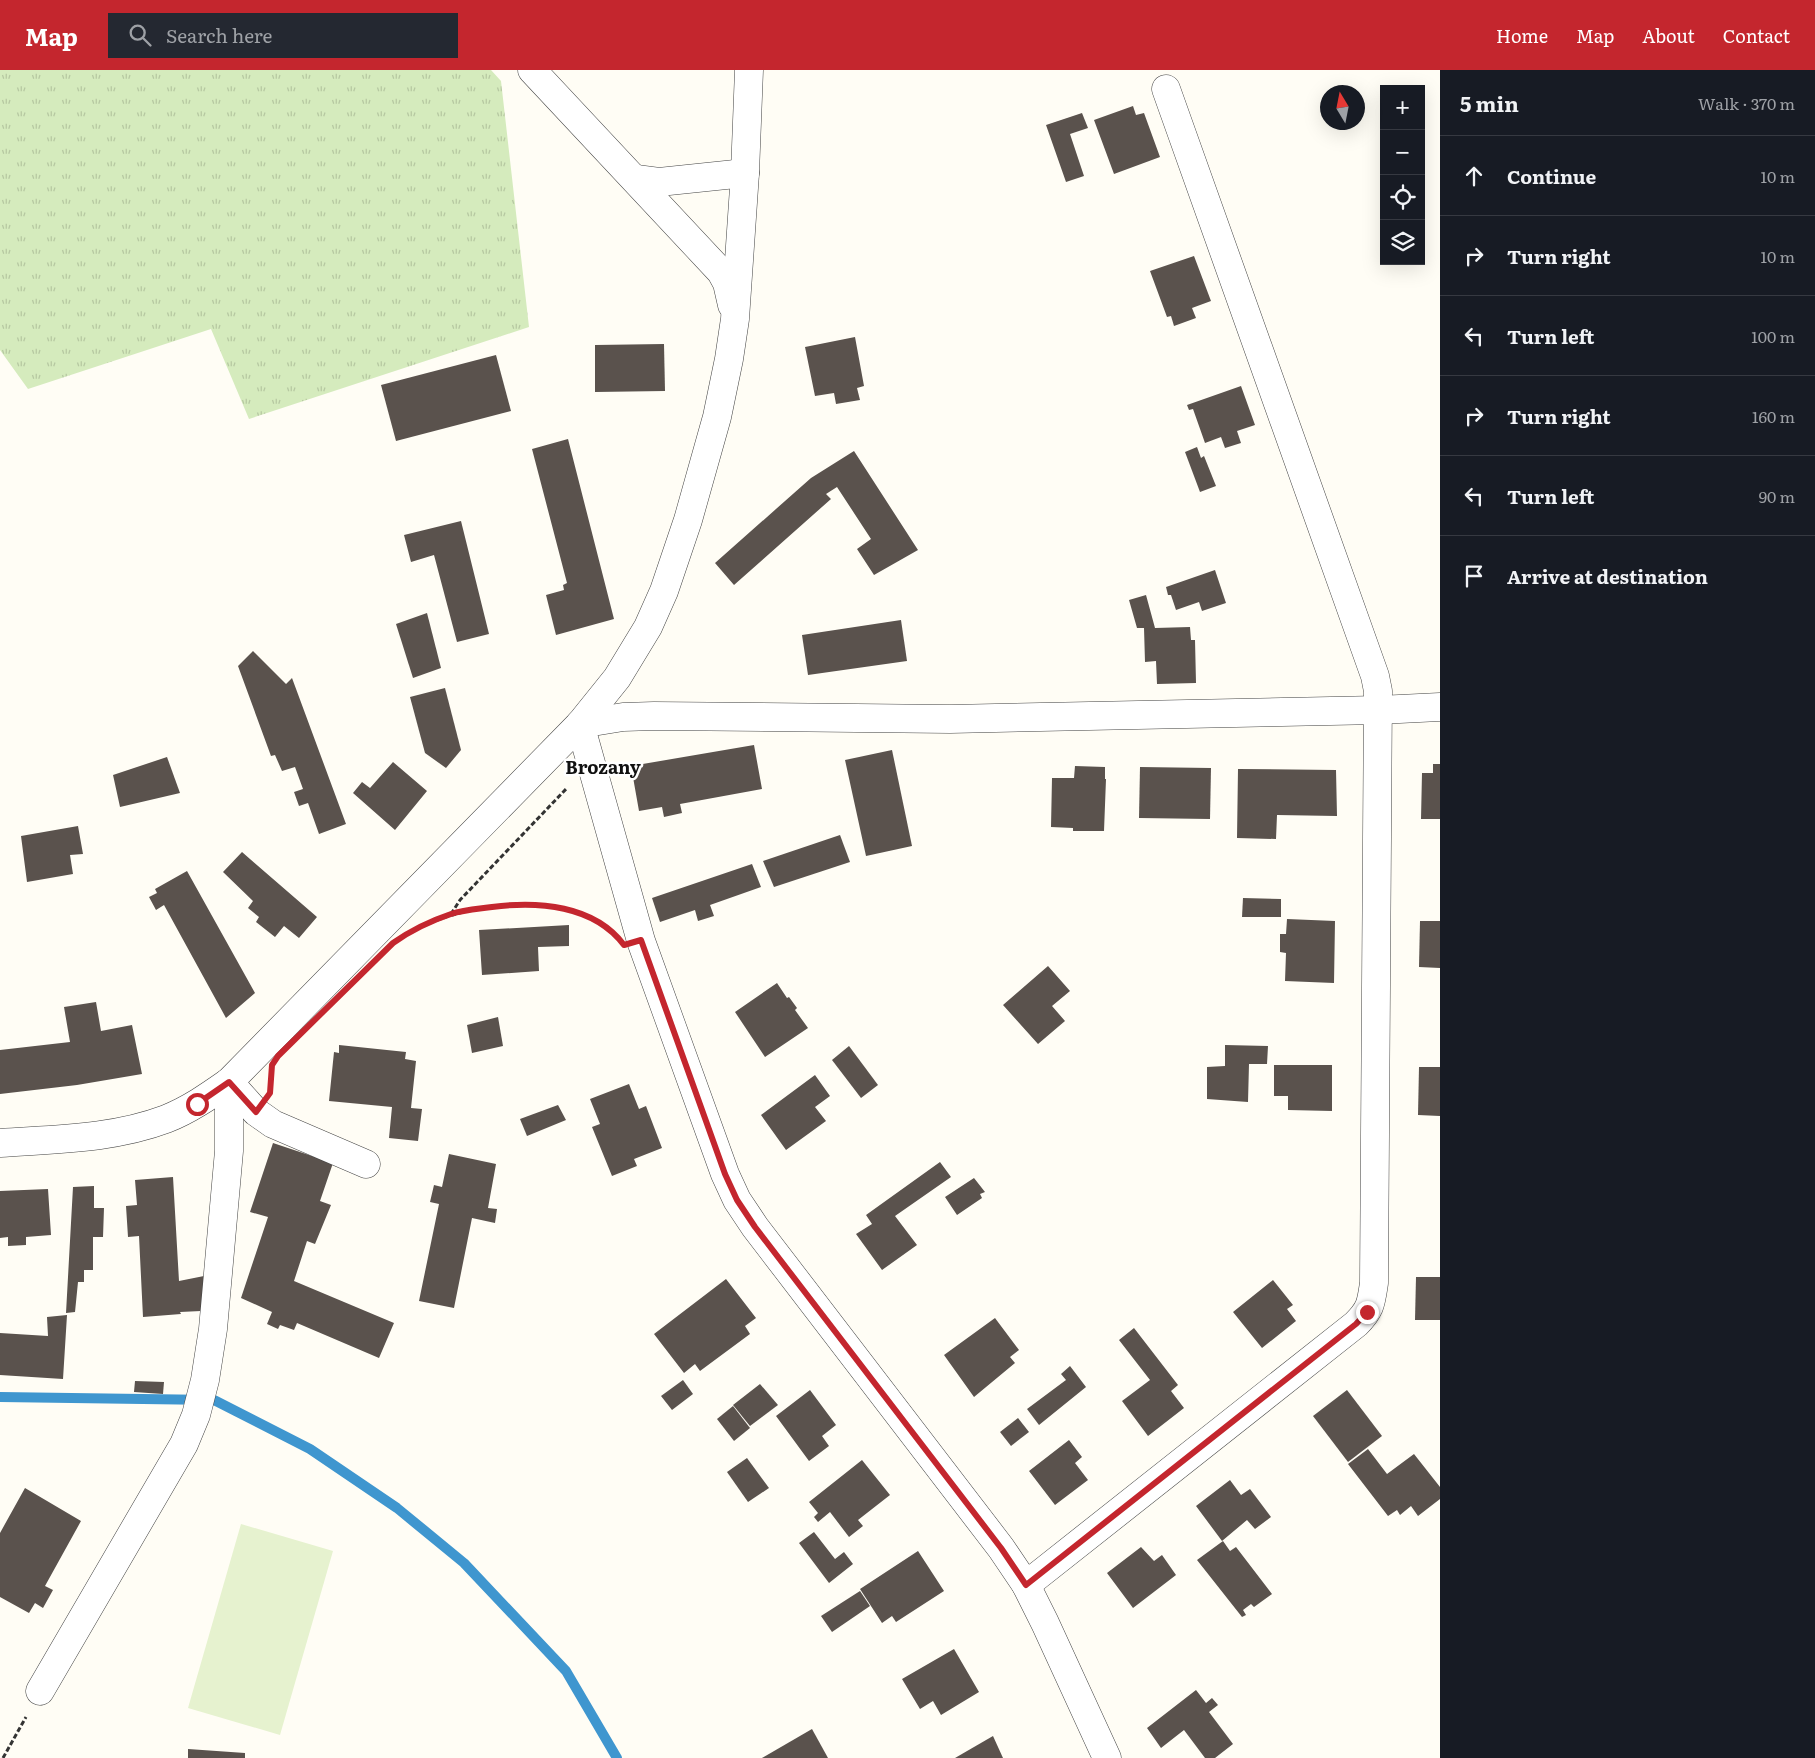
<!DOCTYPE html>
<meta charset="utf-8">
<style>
body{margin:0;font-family:Literata,serif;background:#242831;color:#f1f3f6}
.controls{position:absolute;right:15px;top:15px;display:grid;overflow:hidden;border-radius:0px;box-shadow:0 5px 20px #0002}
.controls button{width:45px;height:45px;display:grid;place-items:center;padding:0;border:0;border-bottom:1px solid #363941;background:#171b24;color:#f1f3f6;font:25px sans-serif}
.compass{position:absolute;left:1320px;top:15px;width:45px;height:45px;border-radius:50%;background:#171b24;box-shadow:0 5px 20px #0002;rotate:350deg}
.stop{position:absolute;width:15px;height:15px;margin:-11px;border:4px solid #c4262e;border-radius:50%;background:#fff}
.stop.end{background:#c4262e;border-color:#fff;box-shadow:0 1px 5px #0008}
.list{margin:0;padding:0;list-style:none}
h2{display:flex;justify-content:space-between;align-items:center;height:65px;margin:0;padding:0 20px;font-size:21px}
h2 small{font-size:16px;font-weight:400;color:#9ea1a6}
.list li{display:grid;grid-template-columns:32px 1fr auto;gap:15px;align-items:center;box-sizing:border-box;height:80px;padding:0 20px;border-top:1px solid #363941}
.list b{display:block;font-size:19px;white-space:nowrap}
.list em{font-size:16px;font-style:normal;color:#9ea1a6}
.icon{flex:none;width:28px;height:28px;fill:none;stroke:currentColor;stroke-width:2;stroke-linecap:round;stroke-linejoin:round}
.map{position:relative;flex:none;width:1440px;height:1688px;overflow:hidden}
header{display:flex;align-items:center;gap:30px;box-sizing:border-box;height:70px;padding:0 25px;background:#c4262e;color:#fff}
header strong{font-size:24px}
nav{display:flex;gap:28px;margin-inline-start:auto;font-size:18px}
.search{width:350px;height:45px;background:#242831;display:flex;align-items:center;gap:12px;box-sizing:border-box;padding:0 18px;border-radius:0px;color:#9ea1a6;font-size:19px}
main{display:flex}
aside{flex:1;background:#171b24}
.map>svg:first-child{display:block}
.grass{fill:url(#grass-tufts)}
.pitch{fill:#e6f2cf}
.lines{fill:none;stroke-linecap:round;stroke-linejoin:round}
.stream{stroke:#3f96cf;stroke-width:10}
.building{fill:#5a524d}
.minor-casing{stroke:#444;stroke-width:29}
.path{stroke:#333;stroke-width:3;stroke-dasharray:5 2.5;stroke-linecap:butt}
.minor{stroke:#fff;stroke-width:28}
.route{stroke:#c4262e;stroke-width:6}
.labels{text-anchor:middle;stroke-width:5;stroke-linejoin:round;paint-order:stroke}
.quarter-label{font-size:18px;font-weight:bold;fill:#111;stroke:#fff}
</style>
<header>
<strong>Map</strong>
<div class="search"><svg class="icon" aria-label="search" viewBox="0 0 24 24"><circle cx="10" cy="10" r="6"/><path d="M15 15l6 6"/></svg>Search here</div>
<nav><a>Home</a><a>Map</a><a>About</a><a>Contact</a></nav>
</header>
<main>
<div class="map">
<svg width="1440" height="1688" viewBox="0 0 1440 1688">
<defs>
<pattern id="grass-tufts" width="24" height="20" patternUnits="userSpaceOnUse" patternTransform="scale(1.25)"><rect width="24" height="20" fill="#d5ebbd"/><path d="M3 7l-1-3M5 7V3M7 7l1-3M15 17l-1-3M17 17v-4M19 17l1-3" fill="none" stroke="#b6c8a1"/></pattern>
</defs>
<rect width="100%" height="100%" fill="#fffdf5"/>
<path class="grass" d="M0,0H491L501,11L529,257L249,349L211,259L28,319L0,280Z"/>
<path class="pitch" d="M241,1454L333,1481L280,1665L188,1638Z"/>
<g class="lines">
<path class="stream" d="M0,1327L214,1330L310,1379L397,1438L464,1493L566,1601L617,1688"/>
</g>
<g class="building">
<path d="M1133,36L1136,45L1144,43L1160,87L1114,104L1094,50Z"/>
<path d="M1082,43L1088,58L1070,64L1084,106L1066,112L1046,55Z"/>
<path d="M1194,186L1211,231L1192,238L1196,248L1174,256L1171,246L1167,247L1150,201Z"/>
<path d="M855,267L864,316L857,318L860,330L836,334L834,323L815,326L805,277Z"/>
<path d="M664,274L665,321L595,322V275Z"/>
<path d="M496,285L511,341L396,371L381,315Z"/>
<path d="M1241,316L1255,355L1237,361L1241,373L1225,378L1221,367L1205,373L1193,339L1189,340L1187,335Z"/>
<path d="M568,369L614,549L556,565L546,525L564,520L563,515L567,513L532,379Z"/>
<path d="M1197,377L1201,388L1204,386L1216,416L1200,422L1185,382Z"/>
<path d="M854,381L918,480L874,505L857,479L871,469L837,417L826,424L831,429L734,515L715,493L811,408Z"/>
<path d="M461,451L489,564L457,572L434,485L411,492L404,465Z"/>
<path d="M1215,500L1226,533L1202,541L1199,532L1176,540L1171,525H1168L1166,517Z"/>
<path d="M1146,525L1155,558L1190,557L1191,570H1195L1196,613L1157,614L1156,591L1145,592L1144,558H1137L1129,530Z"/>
<path d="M427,543L441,598L413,608L396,554Z"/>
<path d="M901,550L907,591L808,605L802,565Z"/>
<path d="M253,581L286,614L292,608L346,754L319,764L308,733L299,736L294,722L303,719L295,697L282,701L275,685L271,686L238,596Z"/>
<path d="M445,618L461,680L446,698L425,683L410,627Z"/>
<path d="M754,675L762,719L680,734L682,743L664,747L662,737L639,741L631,696Z"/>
<path d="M892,680L912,776L866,786L845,690Z"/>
<path d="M167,687L180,723L120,737L113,705Z"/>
<path d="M393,692L427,721L395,760L353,723L362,712L370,718Z"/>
<path d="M1433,694H1440V749H1421L1422,703H1433Z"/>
<path d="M1075,696L1105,697V709H1106L1104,761H1073V758L1051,757L1052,708H1074Z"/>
<path d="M1140,697L1211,698L1210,749L1139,748Z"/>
<path d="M1238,699L1336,700L1337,746L1277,745L1276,769L1237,768Z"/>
<path d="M78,756L83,784L70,785L73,804L27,812L21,766Z"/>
<path d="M840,765L850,792L774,817L763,791Z"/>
<path d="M242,782L317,847L299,868L284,856L275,867L256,852L259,847L248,838L253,831L223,802Z"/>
<path d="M752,794L761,817L710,835L714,846L698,851L695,840L660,852L652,828Z"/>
<path d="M187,801L255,923L226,948L164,835L156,840L149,827L157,823L155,819Z"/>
<path d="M1243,828L1281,829V847H1242Z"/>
<path d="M1287,849L1335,851L1334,913L1285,911L1286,883L1280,882V864H1286Z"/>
<path d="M1420,851H1440V898L1419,897Z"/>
<path d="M569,855V876L538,877L539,901L482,905L479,860Z"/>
<path d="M1048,896L1070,921L1052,936L1065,951L1038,974L1003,935Z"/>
<path d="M777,913L787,928L789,927L797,938L795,940L808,958L765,987L735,942Z"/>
<path d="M96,932L101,961L132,955L142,1004L77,1015L0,1024V980L70,972L64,937Z"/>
<path d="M498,947L503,976L472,983L467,955Z"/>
<path d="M339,975L406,982L405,989L416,991L411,1038L422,1039L418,1071L389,1068L392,1037L329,1031L334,982L339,983Z"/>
<path d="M1225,975L1268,976L1267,994H1249L1248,1032L1207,1029V997L1225,996Z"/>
<path d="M849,976L878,1015L861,1028L832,990Z"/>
<path d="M1274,995H1332V1041L1288,1040V1026H1274Z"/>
<path d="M1419,997H1440V1046L1418,1045Z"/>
<path d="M815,1005L830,1026L815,1037L826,1051L786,1080L761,1045Z"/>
<path d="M629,1014L639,1039L646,1036L662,1078L634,1089L637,1096L612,1106L592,1057L600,1054L590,1029Z"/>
<path d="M558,1035L566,1050L527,1066L520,1049Z"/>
<path d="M273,1073L333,1093L320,1131L331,1135L315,1174L307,1171L294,1211L394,1253L379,1288L297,1253L294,1260L280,1255L278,1259L267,1254L272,1242L241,1228L268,1147L250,1142Z"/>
<path d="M449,1084L496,1094L488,1138L497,1139L495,1153L472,1148L454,1238L419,1231L439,1134L430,1132L434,1115L442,1117Z"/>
<path d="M940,1092L951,1107L895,1146L917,1175L882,1200L856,1164L872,1154L866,1145Z"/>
<path d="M173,1107L179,1211L204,1206L201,1241L180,1242L181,1244L143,1247L139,1166L128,1167L126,1136L137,1135L135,1110Z"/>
<path d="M974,1108L985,1122L980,1124L982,1128L957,1145L945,1127Z"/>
<path d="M94,1116V1138H104L103,1167H93V1200H84V1212H78L75,1242L66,1243L73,1117Z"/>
<path d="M48,1119L51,1165L26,1167V1175L8,1176V1167L0,1168V1121Z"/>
<path d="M1416,1207H1440V1250H1415Z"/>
<path d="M726,1209L756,1248L745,1256L750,1264L700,1301L695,1294L684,1303L654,1264Z"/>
<path d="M1273,1210L1293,1235L1287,1239L1296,1251L1262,1278L1233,1242Z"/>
<path d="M67,1245L63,1309L0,1305V1263L48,1266L47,1247Z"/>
<path d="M995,1248L1019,1280L1010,1287L1015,1293L974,1327L944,1285Z"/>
<path d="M1134,1258L1178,1315L1171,1321L1184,1338L1148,1366L1122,1331L1150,1310L1119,1270Z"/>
<path d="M1070,1296L1086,1317L1039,1355L1027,1339L1066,1310L1061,1304Z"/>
<path d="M683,1310L693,1324L672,1340L661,1326Z"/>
<path d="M135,1311L164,1312L163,1324L134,1322Z"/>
<path d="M760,1314L778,1335L750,1356L733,1335Z"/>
<path d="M810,1320L836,1355L822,1366L829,1376L809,1391L776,1346Z"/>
<path d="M1347,1320L1382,1366L1348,1392L1313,1346Z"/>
<path d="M733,1336L750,1358L734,1371L717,1349Z"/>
<path d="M1018,1348L1029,1362L1011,1376L1000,1362Z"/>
<path d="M1069,1370L1082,1387L1075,1393L1088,1410L1055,1435L1029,1401Z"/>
<path d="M1368,1379L1387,1404L1414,1384L1440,1417V1429L1418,1446L1411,1436L1400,1445L1397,1440L1388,1446L1348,1394Z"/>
<path d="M747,1388L769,1418L748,1432L727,1402Z"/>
<path d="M862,1390L890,1425L858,1450L863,1456L849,1467L830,1442L818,1452L814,1447L818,1443L809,1432Z"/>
<path d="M1230,1410L1241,1425L1250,1419L1271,1447L1255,1459L1247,1450L1222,1471L1196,1436Z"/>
<path d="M25,1418L81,1451L45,1516L53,1520L43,1538L35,1533L29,1543L0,1527V1463Z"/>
<path d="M814,1462L835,1489L844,1482L853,1494L829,1513L799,1473Z"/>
<path d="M1223,1471L1230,1481L1236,1477L1272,1524L1254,1537L1251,1534L1243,1540L1246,1545L1242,1547L1197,1490Z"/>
<path d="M1141,1477L1154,1491L1162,1485L1176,1505L1133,1538L1107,1503Z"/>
<path d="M918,1481L944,1521L896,1552L892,1546L882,1553L860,1519Z"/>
<path d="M860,1521L870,1536L832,1562L821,1546Z"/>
<path d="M954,1579L979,1622L941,1645L933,1631L920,1639L902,1609Z"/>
<path d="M1196,1620L1206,1633L1212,1628L1218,1635L1209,1642L1233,1674L1215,1688H1205L1184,1660L1161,1678L1147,1658Z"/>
<path d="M812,1659L828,1688H762Z"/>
<path d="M993,1666L1003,1688H955Z"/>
<path d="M188,1679L245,1683V1688H188Z"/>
</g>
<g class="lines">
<defs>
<g id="minor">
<path d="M532,0L721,202L727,213L732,235"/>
<path d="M636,109L659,112L745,103"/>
<path d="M580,654L641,871L725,1104L737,1130L755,1157L1001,1478L1026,1515L1045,1553L1107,1688"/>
<path d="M580,654L623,647L654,646L950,649L1379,640L1440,637"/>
<path d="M229,1012L256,1042L273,1054L366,1094"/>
<path d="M0,1073C56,1069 113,1069 166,1049C189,1040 209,1026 229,1012L580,654L617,608L648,557L664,521L688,450L717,347L729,289L735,249L745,103L749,0"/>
<path d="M1026,1515L1356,1254C1371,1239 1371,1233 1374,1213L1378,621L1375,606L1166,19"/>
<path d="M40,1621L184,1374L196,1345L205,1310L213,1259L229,1081V1012"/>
</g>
</defs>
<use href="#minor" class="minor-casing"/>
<g class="path">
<path d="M451,844L460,830L567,718"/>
<path d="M430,853C480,832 556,823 604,856"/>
<path d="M3,1688L26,1647"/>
</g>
<use href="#minor" class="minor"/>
</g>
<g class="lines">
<path class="route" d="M197,1034L229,1012L256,1042L270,1023L272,995L278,986L393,873C410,861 430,851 451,844C464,840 478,839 492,837C538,831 594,835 624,875L641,870L725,1104L737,1130L755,1157L1001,1478L1026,1515L1356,1254L1367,1242"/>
</g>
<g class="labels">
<g class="quarter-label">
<text x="603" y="704">Brozany</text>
</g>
</g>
</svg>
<div class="controls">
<button>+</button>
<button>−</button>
<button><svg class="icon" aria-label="locate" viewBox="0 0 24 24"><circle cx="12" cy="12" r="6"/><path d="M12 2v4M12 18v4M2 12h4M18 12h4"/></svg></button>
<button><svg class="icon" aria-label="layers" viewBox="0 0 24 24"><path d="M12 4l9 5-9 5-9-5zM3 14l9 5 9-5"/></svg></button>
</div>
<svg class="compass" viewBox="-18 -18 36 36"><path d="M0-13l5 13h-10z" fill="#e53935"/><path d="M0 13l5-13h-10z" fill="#9ea1a6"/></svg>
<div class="stop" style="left:197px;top:1034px"></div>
<div class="stop end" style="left:1367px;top:1242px"></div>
</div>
<aside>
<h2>5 min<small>Walk · 370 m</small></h2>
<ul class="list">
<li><svg class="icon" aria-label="ahead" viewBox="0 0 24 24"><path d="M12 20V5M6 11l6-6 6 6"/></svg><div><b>Continue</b></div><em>10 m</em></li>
<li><svg class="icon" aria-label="right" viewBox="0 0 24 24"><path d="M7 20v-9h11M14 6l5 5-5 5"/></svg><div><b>Turn right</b></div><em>10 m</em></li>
<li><svg class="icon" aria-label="left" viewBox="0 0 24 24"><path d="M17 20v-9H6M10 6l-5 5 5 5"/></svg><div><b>Turn left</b></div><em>100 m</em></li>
<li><svg class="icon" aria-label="right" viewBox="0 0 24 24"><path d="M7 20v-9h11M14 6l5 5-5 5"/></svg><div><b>Turn right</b></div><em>160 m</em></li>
<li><svg class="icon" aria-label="left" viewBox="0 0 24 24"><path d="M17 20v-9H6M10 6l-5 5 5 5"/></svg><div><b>Turn left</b></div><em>90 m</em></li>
<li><svg class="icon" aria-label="arrive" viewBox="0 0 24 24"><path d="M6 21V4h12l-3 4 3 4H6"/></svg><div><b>Arrive at destination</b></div></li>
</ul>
</aside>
</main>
